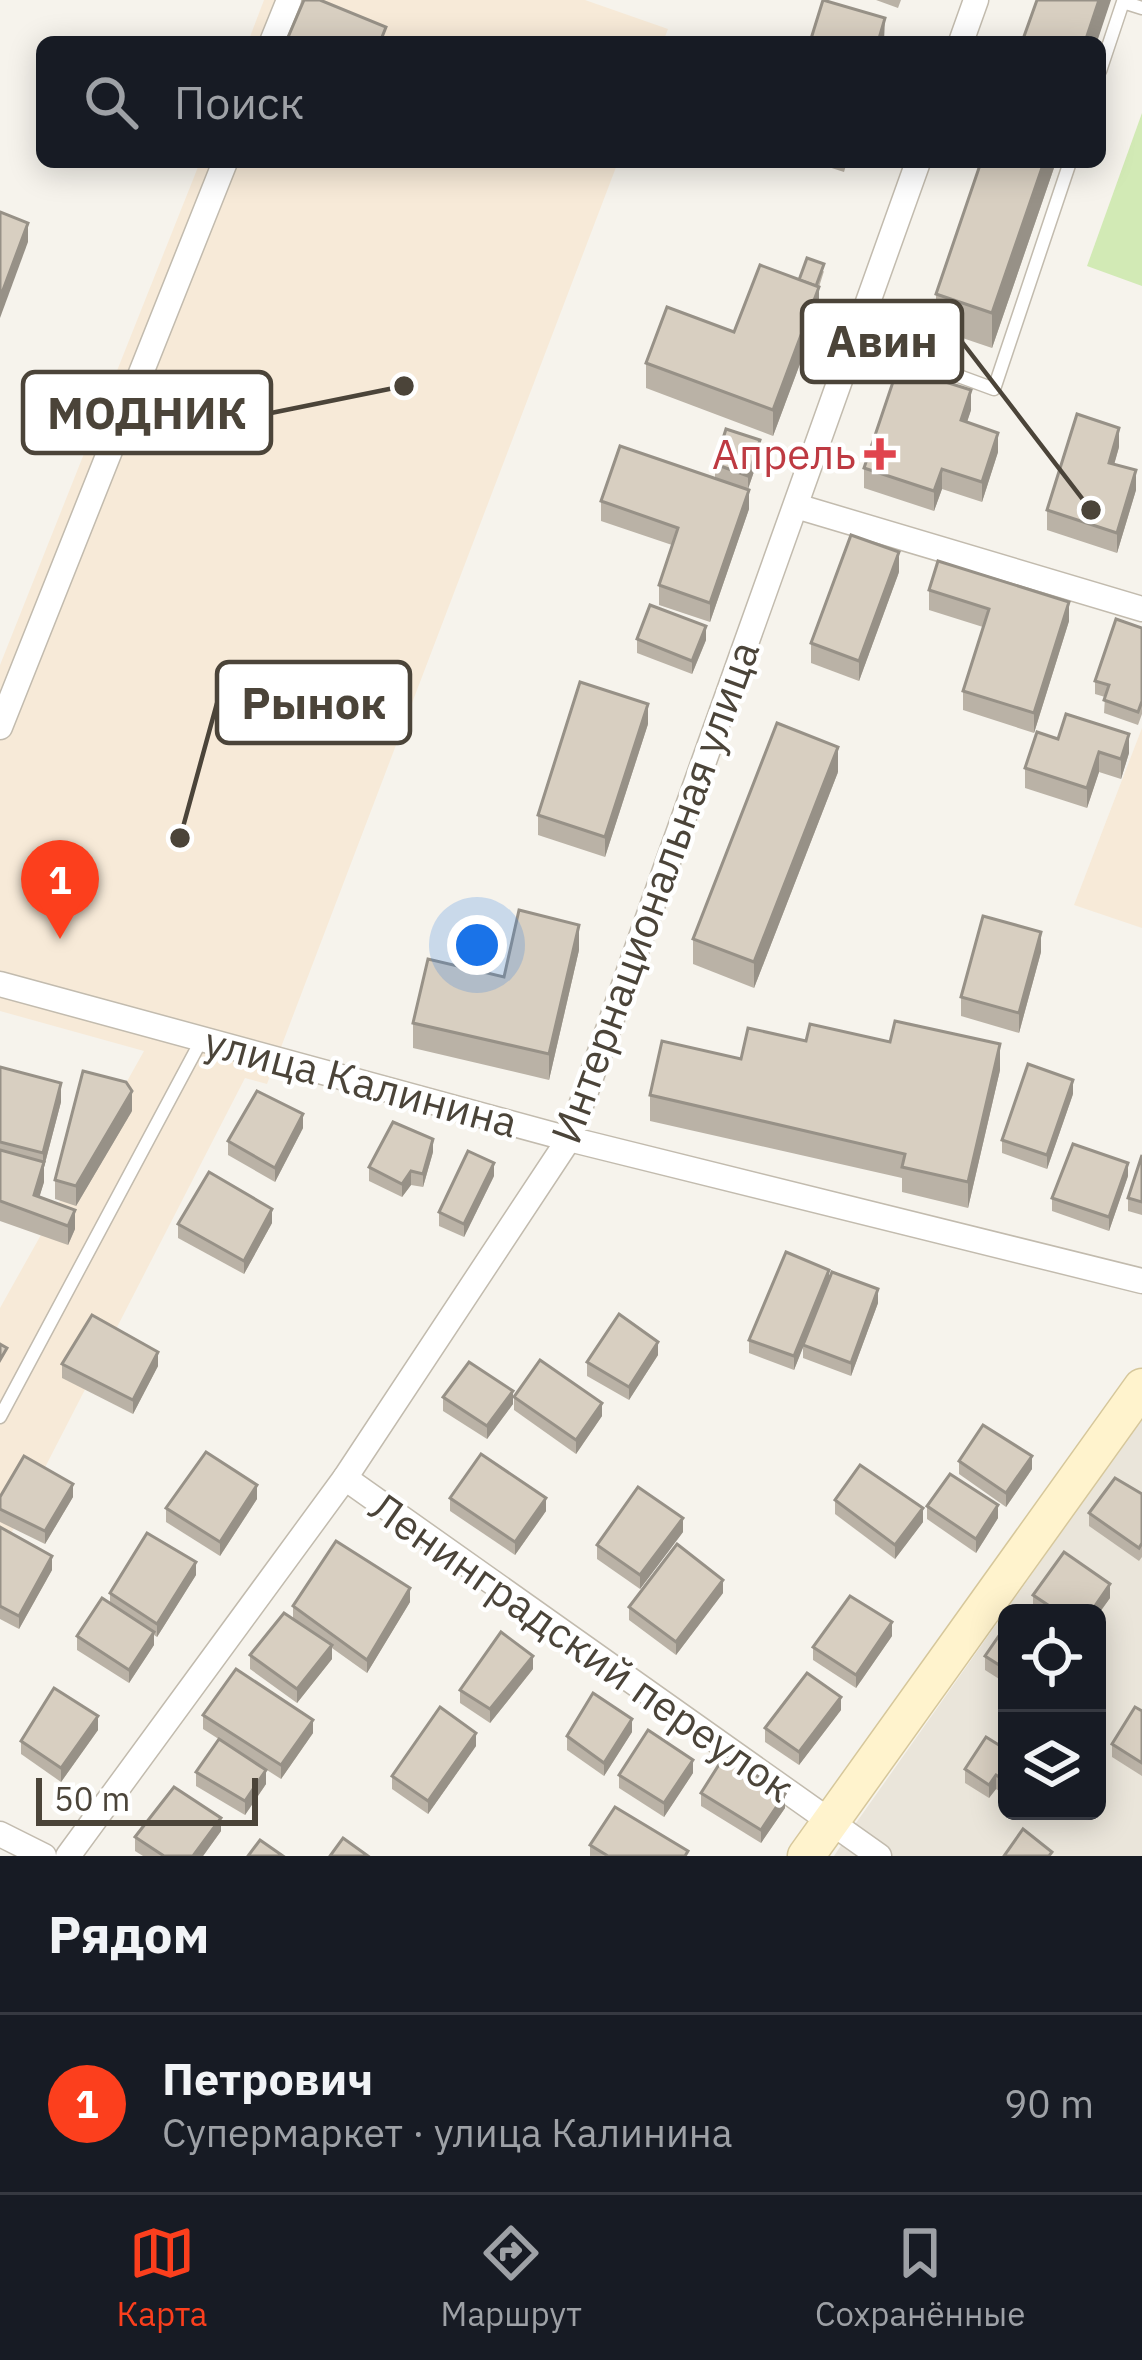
<!DOCTYPE html>
<html lang="ru">
<meta charset="utf-8">
<style>
body{margin:0;font-family:"IBM Plex Sans",sans-serif;background:#242831;color:#f1f3f6}
.controls{position:absolute;right:36px;bottom:36px;display:grid;overflow:hidden;border-radius:18px;box-shadow:0 6px 30px #0003}
.controls button{width:108px;height:108px;display:grid;place-items:center;padding:0;border:0;border-bottom:3px solid #363941;background:#171b24;color:#f1f3f6;font:60px sans-serif}
.scale{position:absolute;left:36px;bottom:30px;width:222px;box-sizing:border-box;padding-left:12px;border:6px solid #4b4439;border-top:0;font-size:33px;line-height:42px;white-space:nowrap;color:#4b4439;-webkit-text-stroke:9px #fff;paint-order:stroke}
.you{position:absolute;left:477px;top:945px;width:42px;height:42px;margin:-30px;border:9px solid #fff;border-radius:50%;background:#1a73e8;box-shadow:0 0 0 18px #1a73e833}
.badge{display:grid;place-items:center;width:78px;height:78px;border-radius:50%;background:#fc3f1d;color:#fff;font-size:39px;font-weight:700}
.pin{position:absolute;translate:-50% -99px;filter:drop-shadow(0 3px 6px #0008)}
.pin::after{content:'';position:absolute;top:63px;width:42px;height:36px;background:inherit;clip-path:polygon(0 0,100% 0,50% 100%)}
.list{margin:0;padding:0;list-style:none}
h2{display:flex;justify-content:space-between;align-items:center;height:156px;margin:0;padding:0 48px;font-size:51px}
h2 small{font-size:39px;font-weight:400;color:#9ea1a6}
.list li{display:grid;grid-template-columns:78px 1fr auto;gap:36px;align-items:center;box-sizing:border-box;height:180px;padding:0 48px;border-top:3px solid #363941}
.list b{display:block;font-size:45px;white-space:nowrap}
.list p{margin:0;font-size:39px;white-space:nowrap;color:#9ea1a6}
.list em{font-size:39px;font-style:normal;color:#9ea1a6}
.icon{flex:none;width:66px;height:66px;fill:none;stroke:currentColor;stroke-width:2;stroke-linecap:round;stroke-linejoin:round}
.map{position:relative;flex:none;width:1142px;height:1856px;overflow:hidden}
.search{position:absolute;background:#171b24;box-shadow:0 6px 30px #0003;left:36px;right:36px;top:36px;height:132px;display:flex;align-items:center;gap:30px;box-sizing:border-box;padding:0 42px;border-radius:18px;color:#9ea1a6;font-size:45px}
.sheet{height:336px;background:#171b24}
nav{display:flex;justify-content:space-around;align-items:center;box-sizing:border-box;height:168px;border-top:3px solid #363941;background:#171b24;font-size:33px;color:#9ea1a6}
nav a{display:grid;justify-items:center;gap:6px}
nav .on{color:#fc3f1d}
.map>svg:first-child{display:block}
.residential{fill:#eae5da;fill-rule:evenodd}
.commercial{fill:#f7ead8}
.green{fill:#d2eab5}
.lines{fill:none;stroke-linecap:round;stroke-linejoin:round}
.lane-casing{stroke:#c2bbae;stroke-width:15}
.street-casing{stroke:#c2bbae;stroke-width:27}
.secondary-casing{stroke:#d6c79b;stroke-width:39}
.lane{stroke:#fff;stroke-width:12}
.street{stroke:#fff;stroke-width:24}
.secondary{stroke:#fff3cd;stroke-width:36}
.wall{fill:#bab2a6}
.shaded-wall{fill:#979187}
.building{fill:#d8cfc1;stroke:#979187;stroke-width:3}
.health-dot{fill:#e0444e;stroke:#fff;stroke-width:4.5}
.labels{text-anchor:middle;stroke-width:9;stroke-linejoin:round;paint-order:stroke}
.health-label{font-size:42px;fill:#be3a42;stroke:#fff;text-anchor:end}
.street-label{font-size:42px;fill:#4b4439;stroke:#fff}
.leader{fill:none;stroke:#4b4439;stroke-width:4.5}
.callout-dot{fill:#4b4439;stroke:#fff;stroke-width:4.5}
.callout{fill:#fff;stroke:#4b4439;stroke-width:4.5}
.callout-label{font-size:45px;text-anchor:middle;font-weight:bold;fill:#4b4439}
</style>
<div class="map">
<svg width="1142" height="1856" viewBox="0 0 1142 1856">
<rect width="100%" height="100%" fill="#f6f3ec"/>
<path class="residential" d="M1142,1418V1856H834L856,1823ZM1007,1613H1097V1811H1007Z"/>
<g class="commercial">
<path d="M264,0H585L668,29L663,42H248Z"/>
<path d="M200,162H618L267,1084L245,1078L0,1555V1308L144,1051L0,1011V665Z"/>
<path d="M1142,728V928L1074,905Z"/>
</g>
<path class="green" d="M1142,113V286L1087,266Z"/>
<g class="lines">
<defs>
<g id="lane">
<path d="M1100,71L1123,2L1142,8"/>
<path d="M855,338L994,389L1070,162"/>
<path d="M0,1417L202,1039"/>
</g>
<g id="street">
<path d="M272,42L289,0"/>
<path d="M961,42L976,0"/>
<path d="M796,506L1142,609"/>
<path d="M0,727L225,162"/>
<path d="M0,984L569,1139L1142,1281"/>
<path d="M345,1478L879,1856"/>
<path d="M0,1834L44,1856"/>
<path d="M68,1856L345,1478L569,1139L918,162"/>
</g>
<path id="secondary" d="M806,1856L1142,1387"/>
</defs>
<use href="#lane" class="lane-casing"/>
<use href="#street" class="street-casing"/>
<use href="#secondary" class="secondary-casing"/>
<use href="#lane" class="lane"/>
<use href="#street" class="street"/>
<use href="#secondary" class="secondary"/>
</g>
<g class="wall">
<path d="M876,0H901L898,8Z"/>
<path d="M813,162H847L844,172Z"/>
<path d="M981,162H1056L992,348L936,329V294Z"/>
<path d="M824,271L819,287V313L773,436L646,388V363L734,332L799,280Z"/>
<path d="M971,410L967,422L998,452L982,502L942,489L934,511L864,488V468Z"/>
<path d="M1119,447L1114,464L1136,490L1117,553L1047,530V510Z"/>
<path d="M760,454L748,489L715,478V464Z"/>
<path d="M601,501L749,509L710,622L659,605V585L672,545L601,521Z"/>
<path d="M899,572L859,681L811,663V643Z"/>
<path d="M929,590L1069,621L1034,733L963,710V691L983,627L929,610Z"/>
<path d="M1142,628V714L1138,725L1104,713L1105,697L1095,694V681Z"/>
<path d="M637,639L706,640L692,674L637,653Z"/>
<path d="M648,724L605,857L538,835V815Z"/>
<path d="M1058,739L1129,753L1121,779L1099,772L1087,808L1025,788V768Z"/>
<path d="M838,772L754,988L693,964V939Z"/>
<path d="M579,950L549,1080L413,1048V1023L504,977Z"/>
<path d="M1041,952L1019,1033L961,1016V997Z"/>
<path d="M806,1041L1000,1070L968,1208L902,1192V1178L650,1121V1095L741,1059Z"/>
<path d="M0,1067L61,1102L44,1167V1182L39,1197L75,1229L68,1245L0,1221Z"/>
<path d="M1073,1094L1047,1169L1002,1153V1140Z"/>
<path d="M132,1111L76,1206L55,1199V1180Z"/>
<path d="M303,1128L275,1182L228,1155V1141Z"/>
<path d="M433,1152L423,1187L411,1185L402,1197L369,1181V1167Z"/>
<path d="M1142,1155V1215L1128,1211V1198Z"/>
<path d="M494,1176L464,1237L439,1226V1212Z"/>
<path d="M1128,1176L1109,1231L1052,1211V1198Z"/>
<path d="M272,1223L244,1274L178,1238V1224Z"/>
<path d="M829,1281L878,1303L851,1376L803,1358V1347L794,1370L749,1353V1340Z"/>
<path d="M658,1355L629,1400L587,1376V1362Z"/>
<path d="M62,1364L158,1366L133,1414L62,1378Z"/>
<path d="M443,1397L513,1404L487,1439L443,1411Z"/>
<path d="M514,1397L602,1416L576,1454L514,1410Z"/>
<path d="M959,1461L1032,1469L1006,1507L959,1474Z"/>
<path d="M1142,1494V1557L1139,1561L1089,1526V1513Z"/>
<path d="M0,1497H73L45,1544L0,1522Z"/>
<path d="M450,1498L546,1511L515,1555L450,1511Z"/>
<path d="M257,1499L220,1556L166,1522V1508Z"/>
<path d="M835,1500L923,1522L895,1559L835,1514Z"/>
<path d="M927,1506L998,1518L976,1553L927,1519Z"/>
<path d="M0,1527L52,1570L19,1629L0,1619Z"/>
<path d="M683,1532L640,1589L597,1559V1545Z"/>
<path d="M196,1575L157,1637L154,1635V1645L129,1683L77,1650V1636L110,1603V1593Z"/>
<path d="M723,1593L676,1655L629,1620V1607Z"/>
<path d="M1033,1595L1110,1598L1097,1616V1613H1040L1033,1609Z"/>
<path d="M410,1602L367,1673L332,1648V1659L297,1703L250,1669V1655L293,1619V1606Z"/>
<path d="M1007,1624V1684L985,1670V1656Z"/>
<path d="M892,1636L856,1688L813,1660V1647Z"/>
<path d="M533,1669L490,1723L460,1703V1690Z"/>
<path d="M841,1710L799,1765L765,1742V1728Z"/>
<path d="M1142,1711V1776L1112,1757V1744Z"/>
<path d="M203,1715L313,1733L281,1779L203,1729Z"/>
<path d="M98,1730L61,1782L21,1754V1741Z"/>
<path d="M632,1732L604,1776L567,1750V1736Z"/>
<path d="M476,1746L428,1814L392,1789V1776Z"/>
<path d="M1007,1750V1796L996,1789L989,1798L965,1783V1769Z"/>
<path d="M196,1772L266,1784L245,1815L196,1786Z"/>
<path d="M693,1773L664,1817L619,1788V1775Z"/>
<path d="M701,1793L785,1808L761,1843L701,1806Z"/>
<path d="M221,1831L203,1856H143L135,1851V1837Z"/>
<path d="M590,1845L688,1856H590Z"/>
</g>
<g class="shaded-wall">
<path d="M1099,0H1111L1097,42H1085Z"/>
<path d="M885,18L884,42H878Z"/>
<path d="M1044,162H1056L992,348V313Z"/>
<path d="M28,223V242L0,318V298Z"/>
<path d="M819,287V313L773,436V410Z"/>
<path d="M971,390V410L961,440V420Z"/>
<path d="M1119,428V447L1109,483V463Z"/>
<path d="M998,433V452L982,502V482Z"/>
<path d="M760,440V454L748,489V476Z"/>
<path d="M942,469V489L934,511V491Z"/>
<path d="M1136,470V490L1117,553V533Z"/>
<path d="M749,490V509L710,622V603Z"/>
<path d="M899,552V572L859,681V661Z"/>
<path d="M1069,602V621L1034,733V713Z"/>
<path d="M706,626V640L692,674V661Z"/>
<path d="M648,704V724L605,857V837Z"/>
<path d="M1129,734V753L1121,779V759Z"/>
<path d="M838,747V772L754,988V962Z"/>
<path d="M1099,752V772L1087,808V788Z"/>
<path d="M579,925V950L549,1080V1054Z"/>
<path d="M1041,932V952L1019,1033V1013Z"/>
<path d="M1000,1044V1070L968,1208V1182Z"/>
<path d="M1073,1080V1094L1047,1169V1155Z"/>
<path d="M61,1083V1102L44,1167V1182L34,1215V1195L43,1167V1153Z"/>
<path d="M132,1091V1111L76,1206V1186Z"/>
<path d="M303,1114V1128L275,1182V1168Z"/>
<path d="M433,1139V1152L423,1187V1174Z"/>
<path d="M494,1163V1176L464,1237V1224Z"/>
<path d="M1128,1163V1176L1109,1231V1217Z"/>
<path d="M411,1171V1185L402,1197V1184Z"/>
<path d="M272,1209V1223L244,1274V1261Z"/>
<path d="M75,1210V1229L68,1245V1226Z"/>
<path d="M829,1270V1283L794,1370V1356Z"/>
<path d="M878,1289V1303L851,1376V1363Z"/>
<path d="M658,1342V1355L629,1400V1387Z"/>
<path d="M158,1352V1366L133,1414V1400Z"/>
<path d="M513,1391V1404L487,1439V1426Z"/>
<path d="M602,1403V1416L576,1454V1440Z"/>
<path d="M1032,1456V1469L1006,1507V1493Z"/>
<path d="M73,1484V1497L45,1544V1531Z"/>
<path d="M257,1485V1499L220,1556V1542Z"/>
<path d="M546,1498V1511L515,1555V1542Z"/>
<path d="M998,1505V1518L976,1553V1539Z"/>
<path d="M923,1508V1522L895,1559V1545Z"/>
<path d="M683,1518V1532L640,1589V1575Z"/>
<path d="M52,1556V1570L19,1629V1616Z"/>
<path d="M196,1562V1575L157,1637V1624Z"/>
<path d="M723,1580V1593L676,1655V1642Z"/>
<path d="M1110,1584V1598L1097,1616V1613H1090Z"/>
<path d="M410,1588V1602L367,1673V1660Z"/>
<path d="M892,1622V1636L856,1688V1675Z"/>
<path d="M154,1632V1645L129,1683V1670Z"/>
<path d="M332,1645V1659L297,1703V1689Z"/>
<path d="M533,1656V1669L490,1723V1709Z"/>
<path d="M841,1697V1710L799,1765V1752Z"/>
<path d="M98,1716V1730L61,1782V1768Z"/>
<path d="M632,1719V1732L604,1776V1763Z"/>
<path d="M313,1720V1733L281,1779V1765Z"/>
<path d="M476,1733V1746L428,1814V1801Z"/>
<path d="M693,1760V1773L664,1817V1803Z"/>
<path d="M266,1770V1784L245,1815V1801Z"/>
<path d="M996,1775V1789L989,1798V1785Z"/>
<path d="M785,1794V1808L761,1843V1830Z"/>
<path d="M221,1818V1831L203,1856H193Z"/>
</g>
<g class="building">
<path d="M304,0H320L386,27L380,42H286Z"/>
<path d="M823,0L885,18L878,42H810Z"/>
<path d="M1037,0H1099L1085,42H1022Z"/>
<path d="M981,162H1044L992,313L936,294Z"/>
<path d="M0,212L28,223L0,298Z"/>
<path d="M807,258L824,264L816,286L799,280Z"/>
<path d="M760,265L819,287L773,410L646,363L667,307L734,332Z"/>
<path d="M898,367L971,390L961,420L998,433L982,482L942,469L934,491L864,468Z"/>
<path d="M1077,414L1119,428L1109,463L1136,470L1117,533L1047,510Z"/>
<path d="M726,429L760,440L748,476L715,464Z"/>
<path d="M620,446L749,490L710,603L659,585L678,528L601,501Z"/>
<path d="M851,535L899,552L859,661L811,643Z"/>
<path d="M938,561L1069,602L1034,713L963,691L989,609L929,590Z"/>
<path d="M650,605L706,626L692,661L637,639Z"/>
<path d="M1116,619L1142,628V701L1138,712L1104,700L1109,685L1095,681Z"/>
<path d="M580,682L648,704L605,837L538,815Z"/>
<path d="M1066,714L1129,734L1121,759L1099,752L1087,788L1025,768L1037,732L1058,739Z"/>
<path d="M777,723L838,747L754,962L693,939Z"/>
<path d="M519,910L579,925L549,1054L413,1023L428,959L504,977Z"/>
<path d="M983,916L1041,932L1019,1013L961,997Z"/>
<path d="M895,1021L1000,1044L968,1182L902,1167L905,1154L650,1095L662,1041L741,1059L748,1028L806,1041L810,1024L890,1042Z"/>
<path d="M1028,1064L1073,1080L1047,1155L1002,1140Z"/>
<path d="M0,1067L61,1083L43,1153L0,1142Z"/>
<path d="M83,1071L126,1082L132,1091L76,1186L55,1180Z"/>
<path d="M257,1091L303,1114L275,1168L228,1141Z"/>
<path d="M393,1122L433,1139L423,1174L411,1171L402,1184L369,1167Z"/>
<path d="M1073,1144L1128,1163L1109,1217L1052,1198Z"/>
<path d="M0,1150L44,1162L34,1195L75,1210L68,1226L0,1201Z"/>
<path d="M468,1151L494,1163L464,1224L439,1212Z"/>
<path d="M1142,1155V1202L1128,1198Z"/>
<path d="M209,1172L272,1209L244,1261L178,1224Z"/>
<path d="M786,1252L829,1270L794,1356L749,1340Z"/>
<path d="M832,1272L878,1289L851,1363L803,1345Z"/>
<path d="M619,1314L658,1342L629,1387L587,1362Z"/>
<path d="M92,1315L158,1352L133,1400L62,1364Z"/>
<path d="M0,1344L7,1348L0,1360Z"/>
<path d="M540,1360L602,1403L576,1440L514,1397Z"/>
<path d="M469,1362L513,1391L487,1426L443,1397Z"/>
<path d="M983,1425L1032,1456L1006,1493L959,1461Z"/>
<path d="M206,1452L257,1485L220,1542L166,1508Z"/>
<path d="M481,1454L546,1498L515,1542L450,1498Z"/>
<path d="M24,1456L73,1484L45,1531L0,1509V1497Z"/>
<path d="M860,1465L923,1508L895,1545L835,1500Z"/>
<path d="M950,1474L998,1505L976,1539L927,1506Z"/>
<path d="M1115,1478L1142,1494V1543L1139,1548L1089,1513Z"/>
<path d="M638,1487L683,1518L640,1575L597,1545Z"/>
<path d="M0,1527L52,1556L19,1616L0,1606Z"/>
<path d="M147,1533L196,1562L157,1624L110,1593Z"/>
<path d="M336,1541L410,1588L367,1660L293,1606Z"/>
<path d="M677,1544L723,1580L676,1642L629,1607Z"/>
<path d="M1064,1552L1110,1584L1090,1613H1060L1033,1595Z"/>
<path d="M850,1596L892,1622L856,1675L813,1647Z"/>
<path d="M102,1598L154,1632L129,1670L77,1636Z"/>
<path d="M284,1613L332,1645L297,1689L250,1655Z"/>
<path d="M1007,1624V1670L985,1656Z"/>
<path d="M501,1632L533,1656L490,1709L460,1690Z"/>
<path d="M236,1669L313,1720L281,1765L203,1715Z"/>
<path d="M807,1673L841,1697L799,1752L765,1728Z"/>
<path d="M54,1688L98,1716L61,1768L21,1741Z"/>
<path d="M593,1693L632,1719L604,1763L567,1736Z"/>
<path d="M440,1707L476,1733L428,1801L392,1776Z"/>
<path d="M1135,1707L1142,1711V1763L1112,1744Z"/>
<path d="M648,1730L693,1760L664,1803L619,1775Z"/>
<path d="M986,1737L1007,1750V1782L996,1775L989,1785L965,1769Z"/>
<path d="M219,1739L266,1770L245,1801L196,1772Z"/>
<path d="M725,1755L785,1794L761,1830L701,1793Z"/>
<path d="M174,1787L221,1818L193,1856H164L135,1837Z"/>
<path d="M615,1807L688,1851L685,1856H608L590,1845Z"/>
<path d="M1023,1829L1052,1852L1049,1856H1004Z"/>
<path d="M343,1838L368,1856H330Z"/>
<path d="M260,1840L283,1856H248Z"/>
</g>
<path class="health-dot" d="M874 436h12v12h12v12h-12v12h-12v-12h-12v-12h12z"/>
<g class="labels">
<g class="health-label">
<text x="856" y="469">Апрель</text>
</g>
<g class="street-label">
<text transform="translate(655 892) rotate(-70)" y="15">Интернациональная улица</text>
<text transform="translate(361 1082) rotate(15)" y="15">улица Калинина</text>
<text transform="translate(582 1647) rotate(35)" y="15">Ленинградский переулок</text>
</g>
</g>
<path class="leader" d="M1091 510L962 342M404 386L271 413M180 838L217 703"/>
<g class="callout-dot">
<circle cx="1091" cy="510" r="12"/>
<circle cx="404" cy="386" r="12"/>
<circle cx="180" cy="838" r="12"/>
</g>
<g class="callout">
<rect x="802" y="301" width="160" height="81" rx="12"/>
<rect x="23" y="372" width="248" height="81" rx="12"/>
<rect x="217" y="662" width="193" height="81" rx="12"/>
</g>
<g class="callout-label">
<text x="882" y="357">Авин</text>
<text x="147" y="429">МОДНИК</text>
<text x="314" y="719">Рынок</text>
</g>
</svg>
<div class="controls">
<button><svg class="icon" aria-label="locate" viewBox="0 0 24 24"><circle cx="12" cy="12" r="6"/><path d="M12 2v4M12 18v4M2 12h4M18 12h4"/></svg></button>
<button><svg class="icon" aria-label="layers" viewBox="0 0 24 24"><path d="M12 4l9 5-9 5-9-5zM3 14l9 5 9-5"/></svg></button>
</div>
<div class="scale">50 m</div>
<div class="you"></div>
<div class="pin badge" style="left:60px;top:939px">1</div>
<div class="search"><svg class="icon" aria-label="search" viewBox="0 0 24 24"><circle cx="10" cy="10" r="6"/><path d="M15 15l6 6"/></svg>Поиск</div>
</div>
<section class="sheet">
<h2>Рядом<small></small></h2>
<ul class="list">
<li><span class="badge">1</span><div><b>Петрович</b><p>Супермаркет · улица Калинина</p></div><em>90 m</em></li>
</ul>
</section>
<nav>
<a class="on"><svg class="icon" aria-label="map" viewBox="0 0 24 24"><path d="M3 6l6-2 6 2 6-2v14l-6 2-6-2-6 2zM9 4v14M15 6v14"/></svg>Карта</a>
<a><svg class="icon" aria-label="directions" viewBox="0 0 24 24"><path d="M12 3l9 9-9 9-9-9zM9 14v-3h6M13 9l2 2-2 2"/></svg>Маршрут</a>
<a><svg class="icon" aria-label="saved" viewBox="0 0 24 24"><path d="M7 4h10v16l-5-4-5 4z"/></svg>Сохранённые</a>
</nav>
